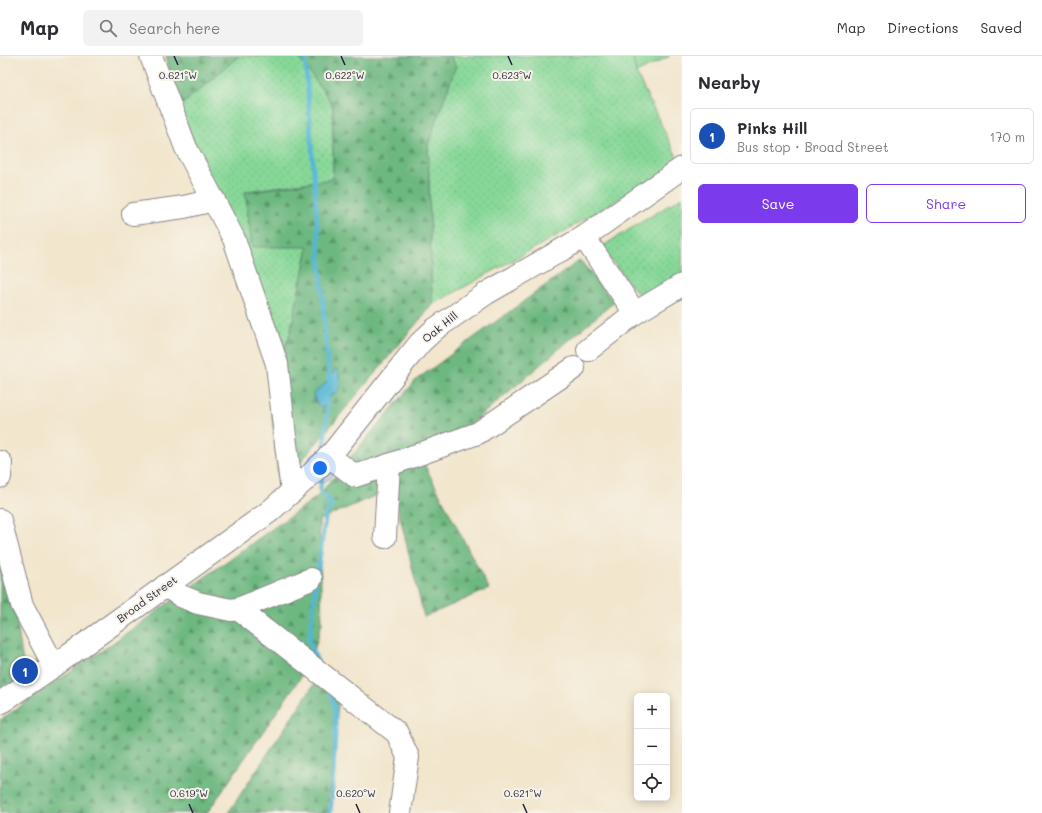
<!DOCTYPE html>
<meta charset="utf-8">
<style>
body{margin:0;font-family:Mali,sans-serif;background:#f2f2f3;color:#2b2b33}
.controls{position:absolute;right:12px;bottom:12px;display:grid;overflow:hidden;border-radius:6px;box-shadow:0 2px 10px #0003}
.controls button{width:36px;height:36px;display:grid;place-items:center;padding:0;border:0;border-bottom:1px solid #e1e1e2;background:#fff;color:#2b2b33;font:20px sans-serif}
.you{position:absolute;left:320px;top:412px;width:14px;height:14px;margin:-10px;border:3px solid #fff;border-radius:50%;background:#1a73e8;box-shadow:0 0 0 6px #1a73e833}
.badge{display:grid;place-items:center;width:26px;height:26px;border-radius:50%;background:#7c3aed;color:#fff;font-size:13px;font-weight:700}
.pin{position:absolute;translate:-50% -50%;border:2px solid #fff;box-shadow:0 1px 4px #0006}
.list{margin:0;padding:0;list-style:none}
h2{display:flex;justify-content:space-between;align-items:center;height:52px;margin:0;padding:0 16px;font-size:17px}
h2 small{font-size:13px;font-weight:400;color:#7c7c81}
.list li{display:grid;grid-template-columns:26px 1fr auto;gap:12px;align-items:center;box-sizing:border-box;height:56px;margin:0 8px 8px;padding:0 8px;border:1px solid #e1e1e2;border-radius:6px}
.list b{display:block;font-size:15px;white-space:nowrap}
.list p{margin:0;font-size:13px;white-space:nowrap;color:#7c7c81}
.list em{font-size:13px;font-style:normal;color:#7c7c81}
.actions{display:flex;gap:8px;padding:12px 16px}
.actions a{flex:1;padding:9px 0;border:1px solid #7c3aed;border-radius:6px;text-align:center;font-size:14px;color:#7c3aed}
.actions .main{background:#7c3aed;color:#fff}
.icon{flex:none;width:22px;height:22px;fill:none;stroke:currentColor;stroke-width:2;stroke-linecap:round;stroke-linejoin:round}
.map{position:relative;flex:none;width:682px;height:757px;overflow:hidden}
header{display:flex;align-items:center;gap:24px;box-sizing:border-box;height:56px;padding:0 20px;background:#fff;border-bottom:1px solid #e1e1e2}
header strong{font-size:19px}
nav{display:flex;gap:22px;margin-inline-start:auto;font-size:14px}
.search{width:280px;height:36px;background:#f2f2f3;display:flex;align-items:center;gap:10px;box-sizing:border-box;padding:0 14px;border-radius:6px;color:#7c7c81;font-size:15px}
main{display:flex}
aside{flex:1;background:#fff}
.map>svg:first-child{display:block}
.grass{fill:url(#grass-dots);stroke:#547d6a}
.forest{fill:url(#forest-firs);stroke:#486d5e}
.park{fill:#87d898;stroke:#547d6a}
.water{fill:#54b6d3;stroke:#3b6c87}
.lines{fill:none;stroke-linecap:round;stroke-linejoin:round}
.stream{stroke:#54b6d3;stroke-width:4.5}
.minor-casing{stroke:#8a8484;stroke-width:24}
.minor{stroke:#fff;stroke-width:22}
.ticks{fill:none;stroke:#22223b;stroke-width:1.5}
.labels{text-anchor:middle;stroke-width:4;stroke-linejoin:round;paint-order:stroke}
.street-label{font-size:11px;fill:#22223b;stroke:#f7f3e8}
.ticks-label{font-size:10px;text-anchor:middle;fill:#22223b;stroke:#f7f3e8;stroke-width:4;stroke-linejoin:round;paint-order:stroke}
</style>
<header>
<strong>Map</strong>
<div class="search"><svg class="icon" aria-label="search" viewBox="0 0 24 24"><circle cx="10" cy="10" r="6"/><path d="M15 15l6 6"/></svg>Search here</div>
<nav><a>Map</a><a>Directions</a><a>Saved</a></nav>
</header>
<main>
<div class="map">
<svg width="682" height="757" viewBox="0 0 682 757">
<defs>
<pattern id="grass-dots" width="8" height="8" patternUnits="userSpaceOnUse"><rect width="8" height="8" fill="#87d898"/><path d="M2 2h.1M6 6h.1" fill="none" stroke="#74b984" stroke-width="1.8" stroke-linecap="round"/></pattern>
<pattern id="forest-firs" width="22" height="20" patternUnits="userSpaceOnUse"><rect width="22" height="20" fill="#6db880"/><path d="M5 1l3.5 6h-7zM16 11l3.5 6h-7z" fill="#59956a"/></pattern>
</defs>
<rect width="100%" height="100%" fill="#f7f3e8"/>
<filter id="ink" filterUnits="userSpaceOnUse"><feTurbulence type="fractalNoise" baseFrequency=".025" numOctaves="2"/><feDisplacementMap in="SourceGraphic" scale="8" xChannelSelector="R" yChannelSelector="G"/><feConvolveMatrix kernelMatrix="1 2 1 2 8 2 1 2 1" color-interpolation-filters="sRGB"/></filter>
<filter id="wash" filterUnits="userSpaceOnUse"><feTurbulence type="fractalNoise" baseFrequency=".012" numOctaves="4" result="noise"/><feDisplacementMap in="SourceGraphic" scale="16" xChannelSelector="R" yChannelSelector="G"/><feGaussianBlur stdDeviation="0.9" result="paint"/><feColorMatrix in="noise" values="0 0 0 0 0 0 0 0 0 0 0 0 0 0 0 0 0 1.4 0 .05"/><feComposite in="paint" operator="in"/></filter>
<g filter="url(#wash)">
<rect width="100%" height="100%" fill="#f2e6cd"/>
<g class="grass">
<path d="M239,0H298L333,49V123L246,135L308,191L291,274L282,299L179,51Z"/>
<path d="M450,0H633L636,17L680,107L558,179L432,249L428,88L455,10Z"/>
<path d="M682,141V220L645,247L601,191Z"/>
</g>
<g class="forest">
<path d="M166,0H239L179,51Z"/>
<path d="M298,0H450L456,10L428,88L432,249L279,432L270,338L291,274L308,191H252L245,136L333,123V49Z"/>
<path d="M580,204L614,246L424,408L489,533L424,561L393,432L319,464L322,567L311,606L207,757H0V664L107,591L318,440L416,324Z"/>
<path d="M0,452L25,620L0,637Z"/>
<path d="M318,622L339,640L327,757H228Z"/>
</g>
<path class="park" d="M633,0H670L636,17Z"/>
<path class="water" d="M335,313H337L339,317L340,332L336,336L329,341L328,347L321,352L317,348L313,339L316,335L325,328Z"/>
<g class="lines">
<g class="stream">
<path d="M305,0L329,327"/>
<path d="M324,395L328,343"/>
<path d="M317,521L326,457L332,448L320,435L322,419"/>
<path d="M316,528L309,585L317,605"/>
<path d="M330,636C338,655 335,680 334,701C333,719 333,738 330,757"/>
</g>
</g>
</g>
<g filter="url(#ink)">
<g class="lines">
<defs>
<g id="minor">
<path d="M151,0L186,92L234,183L277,308L285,380L292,436"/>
<path d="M133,158L184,151L214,144"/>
<path d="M584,181L635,257"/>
<path d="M588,294L635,257L682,229"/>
<path d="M329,400L355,420L389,409L478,377L574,312"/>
<path d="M0,406L1,407L0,421"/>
<path d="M0,464L22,549L54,610"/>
<path d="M385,481L389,409"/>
<path d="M165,530L181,540L198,547L231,554L238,553L397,677L408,701L400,757"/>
<path d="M238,553L311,523"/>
<path d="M0,647L54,610L269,456L305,424L329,401L407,303L420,287L435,273L487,237L584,181L682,112"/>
</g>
</defs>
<use href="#minor" class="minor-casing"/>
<use href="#minor" class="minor"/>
</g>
</g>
<path class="ticks" d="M174,0L178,9M341,0L345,9M508,0L512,9M189,748L193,757M356,748L360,757M523,748L527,757"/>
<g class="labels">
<g class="street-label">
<text transform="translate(440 271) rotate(-39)" y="4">Oak Hill</text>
<text transform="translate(147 543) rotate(-36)" y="4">Broad Street</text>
</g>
</g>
<g class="ticks-label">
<text x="178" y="23">0.621°W</text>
<text x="345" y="23">0.622°W</text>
<text x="512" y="23">0.623°W</text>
<text x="189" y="741">0.619°W</text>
<text x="356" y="741">0.620°W</text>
<text x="523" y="741">0.621°W</text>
</g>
</svg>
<div class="controls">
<button>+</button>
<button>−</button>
<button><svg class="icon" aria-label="locate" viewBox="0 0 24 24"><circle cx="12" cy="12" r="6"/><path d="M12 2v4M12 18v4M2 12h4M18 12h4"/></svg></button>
</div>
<div class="you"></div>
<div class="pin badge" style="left:25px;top:615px;background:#1a4fb4">1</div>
</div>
<aside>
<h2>Nearby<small></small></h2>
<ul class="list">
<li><span class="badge" style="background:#1a4fb4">1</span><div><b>Pinks Hill</b><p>Bus stop · Broad Street</p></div><em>170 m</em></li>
</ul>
<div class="actions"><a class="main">Save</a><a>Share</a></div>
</aside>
</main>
